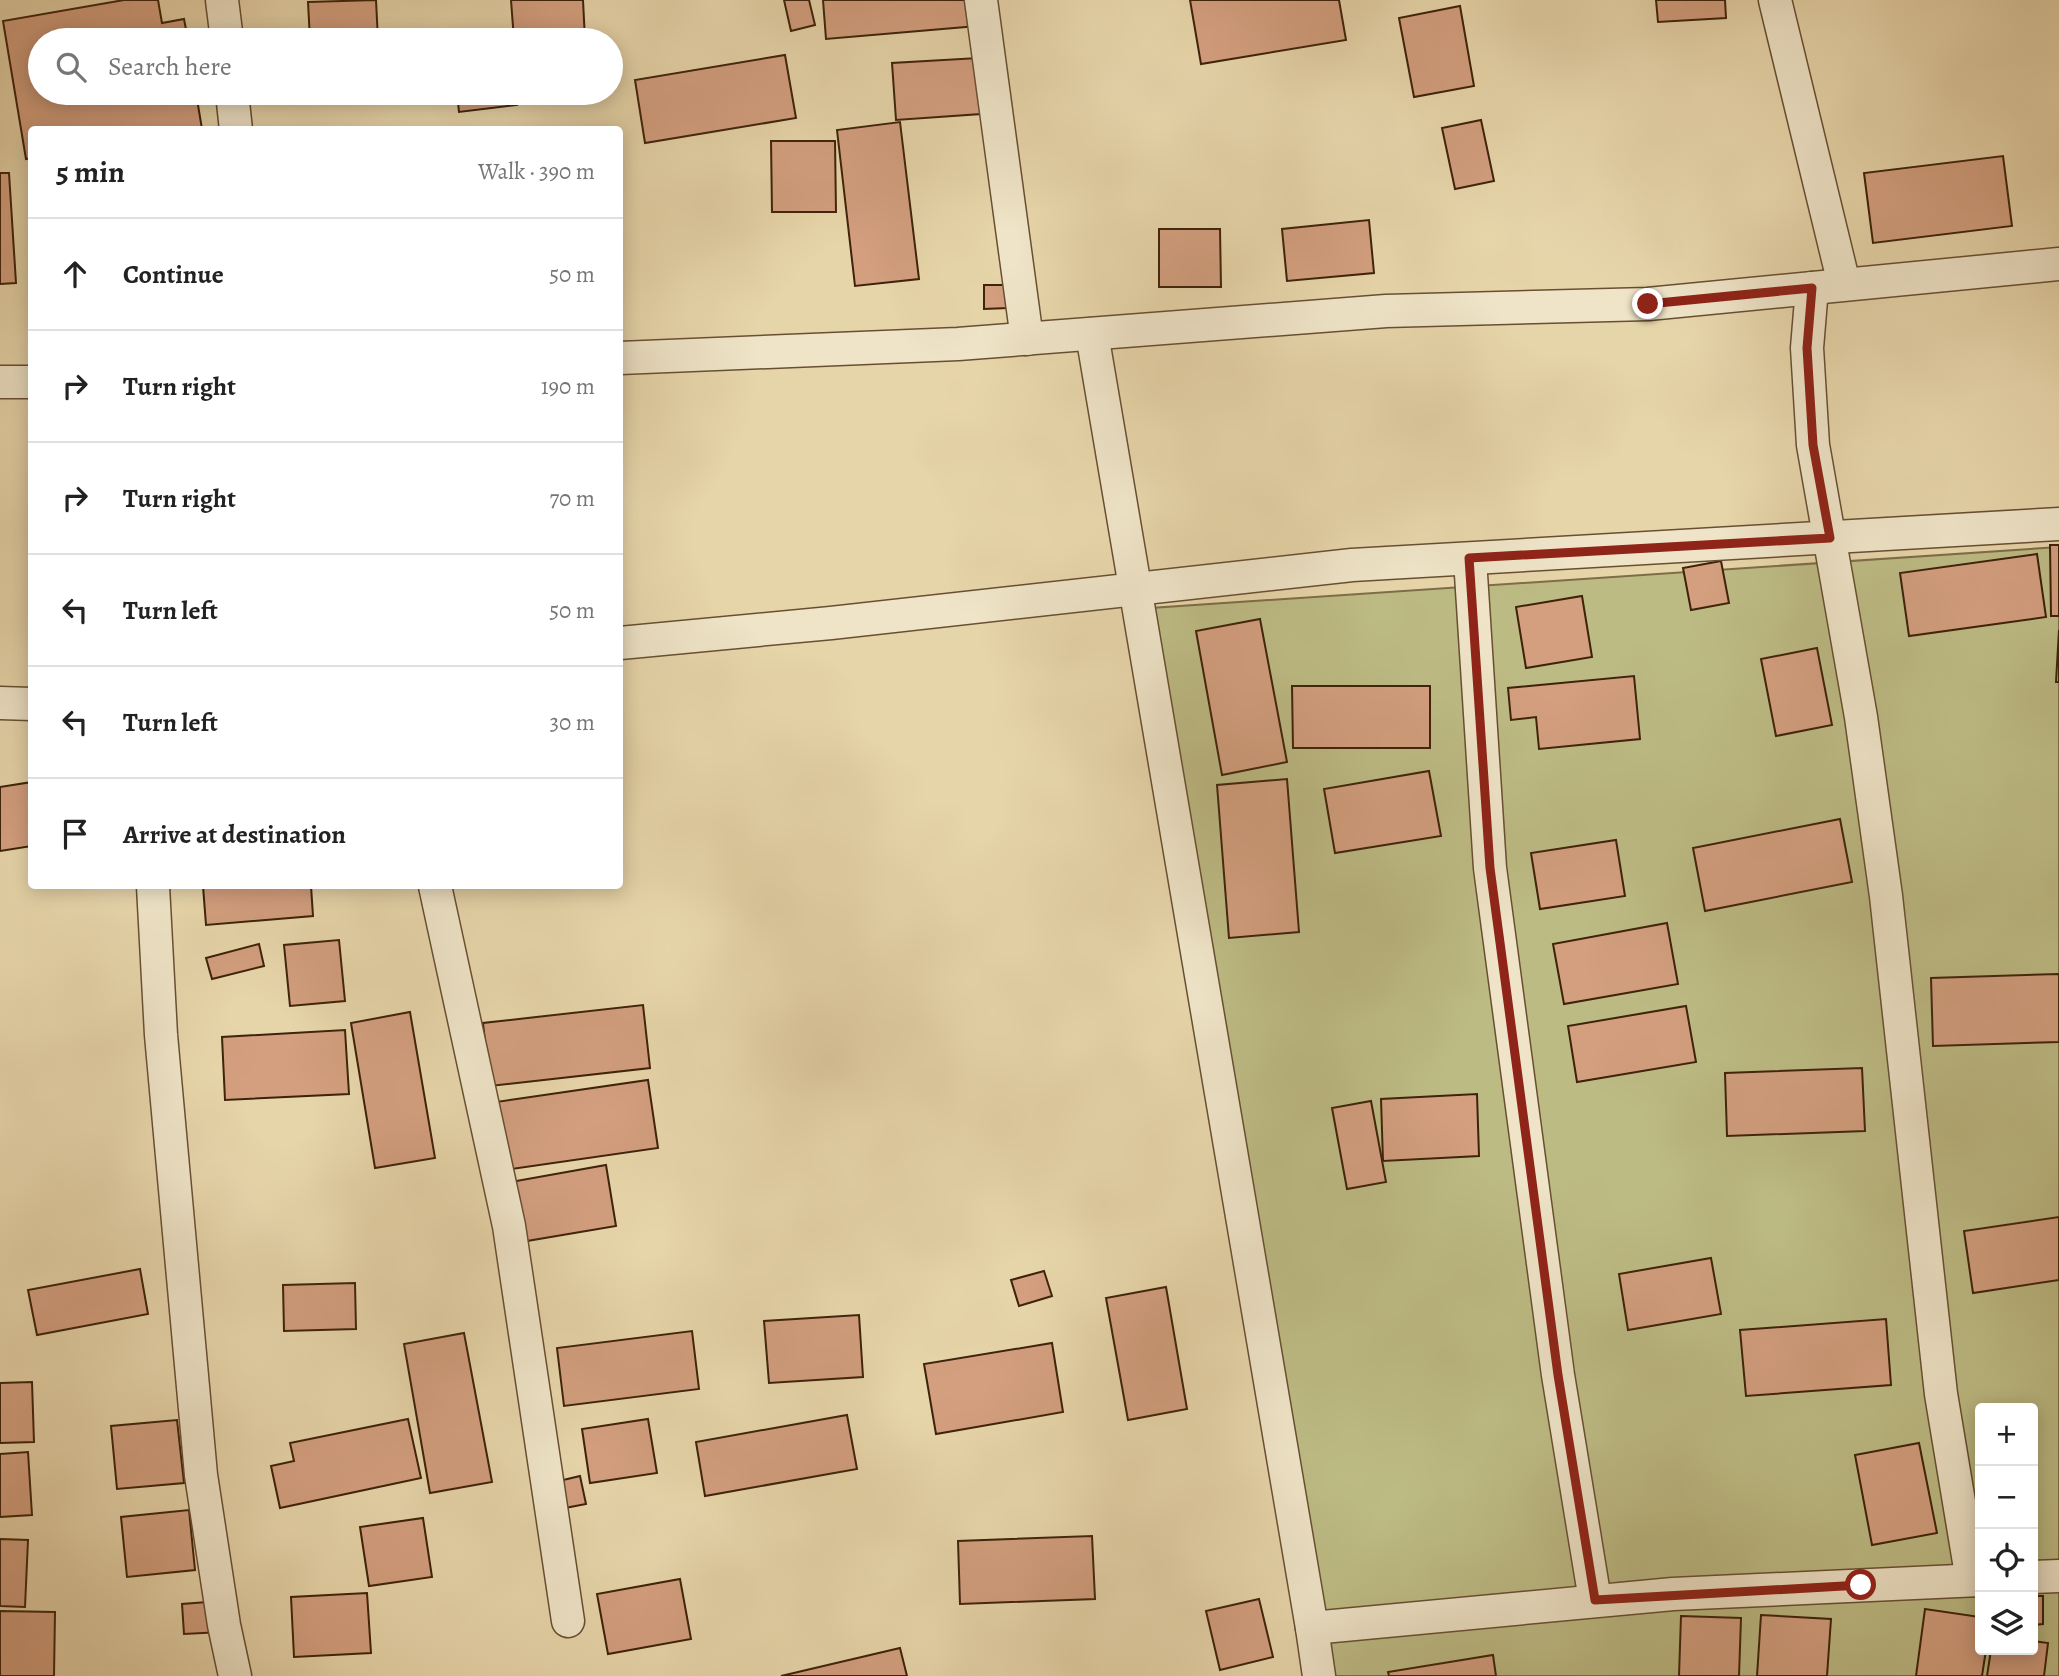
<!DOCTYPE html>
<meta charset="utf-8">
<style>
body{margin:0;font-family:Alegreya,serif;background:#f6f6f6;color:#222}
.controls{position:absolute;right:21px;bottom:21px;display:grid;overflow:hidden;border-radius:7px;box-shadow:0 4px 18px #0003}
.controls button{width:63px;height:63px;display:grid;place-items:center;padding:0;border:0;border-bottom:2px solid #e0e0e0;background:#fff;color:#222;font:35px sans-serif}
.stop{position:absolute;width:21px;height:21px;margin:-16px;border:5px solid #8f2418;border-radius:50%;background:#fff}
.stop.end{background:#8f2418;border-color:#fff;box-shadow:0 2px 7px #0008}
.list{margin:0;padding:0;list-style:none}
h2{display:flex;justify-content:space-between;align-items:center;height:91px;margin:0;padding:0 28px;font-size:30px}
h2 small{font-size:23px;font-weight:400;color:#767676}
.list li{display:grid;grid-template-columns:46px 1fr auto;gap:21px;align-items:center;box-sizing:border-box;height:112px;padding:0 28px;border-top:2px solid #e0e0e0}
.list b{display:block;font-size:26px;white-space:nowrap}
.list em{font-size:23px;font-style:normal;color:#767676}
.icon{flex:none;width:38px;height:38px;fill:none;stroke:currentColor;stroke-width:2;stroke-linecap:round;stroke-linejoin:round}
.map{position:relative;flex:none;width:2059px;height:1676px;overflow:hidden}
.search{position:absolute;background:#fff;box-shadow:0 4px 18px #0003;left:28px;top:28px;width:595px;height:77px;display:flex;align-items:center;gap:18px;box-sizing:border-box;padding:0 24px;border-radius:38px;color:#767676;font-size:26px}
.panel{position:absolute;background:#fff;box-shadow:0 4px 18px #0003;left:28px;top:126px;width:595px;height:763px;border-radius:7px}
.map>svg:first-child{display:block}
.green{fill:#bdbb84;stroke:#7e6e47;stroke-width:2;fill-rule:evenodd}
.building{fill:#d39f7f;stroke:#3e220a;stroke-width:2}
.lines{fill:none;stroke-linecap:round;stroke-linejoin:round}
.street-casing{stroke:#684f32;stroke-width:35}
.street{stroke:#efe4c8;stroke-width:32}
.route{stroke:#8f2418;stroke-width:9}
</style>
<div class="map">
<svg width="2059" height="1676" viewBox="0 0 2059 1676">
<rect width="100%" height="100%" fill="#e7d5aa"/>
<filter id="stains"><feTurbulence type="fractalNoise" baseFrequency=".00286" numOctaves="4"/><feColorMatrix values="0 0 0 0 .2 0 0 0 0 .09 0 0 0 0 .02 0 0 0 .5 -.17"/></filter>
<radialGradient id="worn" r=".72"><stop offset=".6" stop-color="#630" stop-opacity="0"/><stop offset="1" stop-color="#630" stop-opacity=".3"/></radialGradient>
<path class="green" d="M2059,547V1676H1330L1136,609ZM1980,1408H2033V1650H1980Z"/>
<g class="building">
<path d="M124,0H158L162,23L184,19L188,40H40V93H196L202,129L32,130V158L26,159L3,21Z"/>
<path d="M376,0L378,40H310L308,2Z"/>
<path d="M511,0H583L585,40H514Z"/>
<path d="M784,0H809L815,25L791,31Z"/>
<path d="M823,0H975L977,26L826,39Z"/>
<path d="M1190,0H1339L1346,40L1201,64Z"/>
<path d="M1656,0H1725L1726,18L1658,22Z"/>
<path d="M1460,6L1474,86L1414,97L1399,18Z"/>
<path d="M785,55L796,118L645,143L635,80Z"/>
<path d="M978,58L981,114L896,120L892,63Z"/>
<path d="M457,93H515L517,105L459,112Z"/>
<path d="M1481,120L1494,181L1455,189L1442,128Z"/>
<path d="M900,122L919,279L855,286L837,130Z"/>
<path d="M771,141H835L836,212H772Z"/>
<path d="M2003,156L2012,226L1873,243L1864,173Z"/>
<path d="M0,173H9L16,283L0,284Z"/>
<path d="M1369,220L1374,273L1287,281L1282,229Z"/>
<path d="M1159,229H1220L1221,287H1159Z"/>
<path d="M984,285H1008V308L984,309Z"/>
<path d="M2050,545H2059V616H2051Z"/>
<path d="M2037,554L2046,617L1909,636L1900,573Z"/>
<path d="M1721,561L1729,603L1691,610L1683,568Z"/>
<path d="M1582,596L1592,657L1526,668L1516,607Z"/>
<path d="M1260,619L1287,762L1222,775L1196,631Z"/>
<path d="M2059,630V682H2056Z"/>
<path d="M1817,648L1832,725L1776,736L1761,659Z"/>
<path d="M1634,676L1640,739L1539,749L1536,717L1511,720L1508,688Z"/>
<path d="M1292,686H1430V748H1293Z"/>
<path d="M1429,771L1441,836L1335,853L1324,789Z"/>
<path d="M1287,779L1299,932L1229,938L1217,785Z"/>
<path d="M32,782V846L0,851V787Z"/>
<path d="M1840,819L1852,882L1705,911L1693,848Z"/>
<path d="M1616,840L1625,896L1540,909L1531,853Z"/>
<path d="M203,886H311L313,916L206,925Z"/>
<path d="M1667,923L1678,984L1564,1004L1553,944Z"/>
<path d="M339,940L345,1001L290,1006L284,945Z"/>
<path d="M259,944L264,966L212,979L206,958Z"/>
<path d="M2059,974V1042L1933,1046L1931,978Z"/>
<path d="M643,1005L650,1068L490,1086L483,1023Z"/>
<path d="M1686,1006L1696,1062L1577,1082L1568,1026Z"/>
<path d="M410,1012L435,1158L375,1168L351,1023Z"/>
<path d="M345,1030L349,1094L225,1100L222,1037Z"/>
<path d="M1862,1068L1865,1131L1727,1136L1725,1073Z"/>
<path d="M648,1080L658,1148L505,1170L496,1102Z"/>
<path d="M1477,1094L1479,1156L1383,1161L1381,1099Z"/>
<path d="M1371,1101L1386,1182L1347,1189L1332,1108Z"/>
<path d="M606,1165L616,1226L515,1243L505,1183Z"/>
<path d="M2059,1217V1280L1973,1293L1964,1231Z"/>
<path d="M1711,1258L1721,1314L1628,1330L1619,1274Z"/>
<path d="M140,1269L148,1314L37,1335L28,1290Z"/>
<path d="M1044,1271L1052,1296L1019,1306L1011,1280Z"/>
<path d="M355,1283L356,1329L284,1331L283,1285Z"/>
<path d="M1166,1287L1187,1409L1128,1420L1106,1298Z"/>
<path d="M859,1315L863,1377L769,1383L764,1321Z"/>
<path d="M1886,1319L1891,1385L1746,1396L1740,1330Z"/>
<path d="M692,1331L699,1389L564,1406L557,1348Z"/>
<path d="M464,1333L492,1482L430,1493L404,1344Z"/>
<path d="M1052,1343L1063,1412L936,1434L924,1364Z"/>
<path d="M32,1382L34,1442L0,1443V1383Z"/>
<path d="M847,1415L857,1469L705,1496L696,1442Z"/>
<path d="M408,1419L421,1478L280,1508L271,1466L294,1461L290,1443Z"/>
<path d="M648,1419L657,1473L590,1483L582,1429Z"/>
<path d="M177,1420L184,1483L117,1489L111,1426Z"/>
<path d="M1919,1443L1937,1533L1872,1545L1855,1455Z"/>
<path d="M28,1452L32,1515L0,1517V1454Z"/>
<path d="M580,1476L586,1504L565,1508L559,1481Z"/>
<path d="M189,1510L195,1570L127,1577L121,1517Z"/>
<path d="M423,1518L432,1577L369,1586L360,1527Z"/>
<path d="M1092,1536L1095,1599L960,1604L958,1541Z"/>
<path d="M0,1539L28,1540L25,1607L0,1606Z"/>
<path d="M680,1579L691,1639L608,1654L597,1594Z"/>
<path d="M367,1593L371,1653L294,1657L291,1597Z"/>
<path d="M2033,1596H2043V1624L2033,1625Z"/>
<path d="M1259,1599L1273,1657L1220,1670L1206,1611Z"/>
<path d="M220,1601L222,1632L184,1634L182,1604Z"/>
<path d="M1925,1609L1980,1617V1650H1986L1982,1676H1916Z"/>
<path d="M0,1611L55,1612L54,1676H0Z"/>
<path d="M1761,1615L1831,1619L1827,1676H1757Z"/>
<path d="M1681,1616L1741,1618L1739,1676H1679Z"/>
<path d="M2033,1641L2048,1643L2044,1676H1987L1991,1650H2033Z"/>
<path d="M900,1648L907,1676H781Z"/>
<path d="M1493,1655L1496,1676H1389L1388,1672Z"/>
</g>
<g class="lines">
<defs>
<g id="street">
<path d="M222,0L227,40"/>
<path d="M981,0L1027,339"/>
<path d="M1775,0L1844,284"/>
<path d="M232,93L236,130"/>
<path d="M1812,288L1807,348L1813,445L1861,717L1886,896L1941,1394L1972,1580"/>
<path d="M1092,334L1312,1628L1673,1594L1980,1580"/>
<path d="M620,358L958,344L1386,311L1648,304L2059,264"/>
<path d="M0,382H32"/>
<path d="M1470,559L1490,868L1558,1375L1595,1600"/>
<path d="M620,643L831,623L1352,565L2059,524"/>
<path d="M0,703L32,704"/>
<path d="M153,886L161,1035L201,1475L224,1625L235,1676"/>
<path d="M435,886L509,1226L568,1621"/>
<path d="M2033,1577L2059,1576"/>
<path d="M1312,1628L1319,1676"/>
</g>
</defs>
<use href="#street" class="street-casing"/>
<use href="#street" class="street"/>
</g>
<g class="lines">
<path class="route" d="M1648,304L1812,288L1807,348L1813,445L1830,538L1469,558L1490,868L1558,1375L1595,1600L1861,1585"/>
</g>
<rect width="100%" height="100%" filter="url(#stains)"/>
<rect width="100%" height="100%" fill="url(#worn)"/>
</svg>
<div class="controls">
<button>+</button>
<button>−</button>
<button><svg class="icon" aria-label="locate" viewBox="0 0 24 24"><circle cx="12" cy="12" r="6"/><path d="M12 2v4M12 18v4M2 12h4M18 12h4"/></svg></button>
<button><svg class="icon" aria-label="layers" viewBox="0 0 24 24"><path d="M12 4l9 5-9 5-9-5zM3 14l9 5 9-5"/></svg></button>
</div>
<div class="stop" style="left:1861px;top:1585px"></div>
<div class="stop end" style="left:1648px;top:304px"></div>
<div class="search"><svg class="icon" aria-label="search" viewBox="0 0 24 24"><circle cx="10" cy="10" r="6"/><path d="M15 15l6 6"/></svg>Search here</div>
<section class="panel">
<h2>5 min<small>Walk · 390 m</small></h2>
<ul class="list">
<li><svg class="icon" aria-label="ahead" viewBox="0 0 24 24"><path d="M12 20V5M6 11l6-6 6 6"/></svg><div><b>Continue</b></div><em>50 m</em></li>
<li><svg class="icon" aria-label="right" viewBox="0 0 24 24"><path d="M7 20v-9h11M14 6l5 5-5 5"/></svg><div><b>Turn right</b></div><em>190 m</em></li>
<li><svg class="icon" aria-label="right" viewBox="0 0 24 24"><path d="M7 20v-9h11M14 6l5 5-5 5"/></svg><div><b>Turn right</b></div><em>70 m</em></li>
<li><svg class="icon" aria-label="left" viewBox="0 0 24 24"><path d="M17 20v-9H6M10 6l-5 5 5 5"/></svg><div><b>Turn left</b></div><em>50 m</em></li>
<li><svg class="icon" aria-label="left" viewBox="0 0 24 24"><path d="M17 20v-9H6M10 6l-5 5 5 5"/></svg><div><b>Turn left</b></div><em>30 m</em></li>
<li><svg class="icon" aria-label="arrive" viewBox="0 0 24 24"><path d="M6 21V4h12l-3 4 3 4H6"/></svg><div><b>Arrive at destination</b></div></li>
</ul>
</section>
</div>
